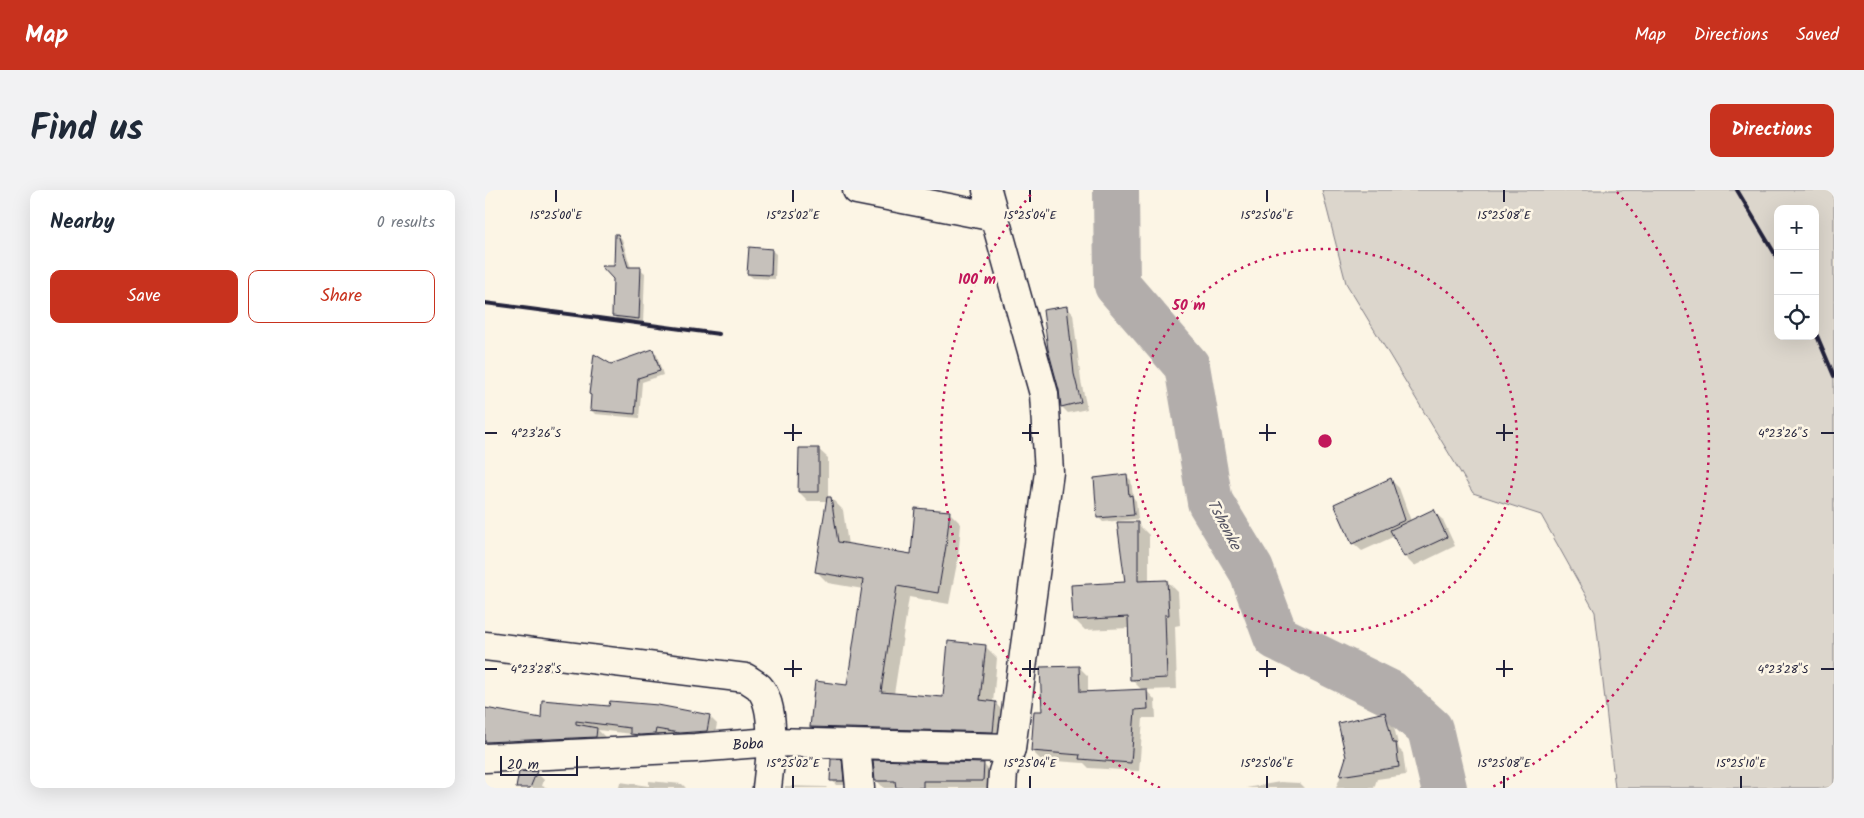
<!DOCTYPE html>
<meta charset="utf-8">
<style>
body{margin:0;font-family:Kalam,sans-serif;background:#f2f2f3;color:#1f2937}
.controls{position:absolute;right:15px;top:15px;display:grid;overflow:hidden;border-radius:10px;box-shadow:0 5px 20px #0002}
.controls button{width:45px;height:45px;display:grid;place-items:center;padding:0;border:0;border-bottom:1px solid #e0e1e3;background:#fff;color:#1f2937;font:25px sans-serif}
.scale{position:absolute;left:15px;bottom:12px;width:78px;box-sizing:border-box;padding-left:5px;border:2px solid #22223b;border-top:0;font-size:14px;line-height:18px;white-space:nowrap;color:#22223b;-webkit-text-stroke:4px #fcf5e5;paint-order:stroke}
.list{margin:0;padding:0;list-style:none}
h2{display:flex;justify-content:space-between;align-items:center;height:65px;margin:0;padding:0 20px;font-size:21px}
h2 small{font-size:16px;font-weight:400;color:#747a83}
.actions{display:flex;gap:10px;padding:15px 20px}
.actions a{flex:1;padding:11px 0;border:1px solid #c8321e;border-radius:10px;text-align:center;font-size:18px;color:#c8321e}
.actions .main{background:#c8321e;color:#fff}
.icon{flex:none;width:28px;height:28px;fill:none;stroke:currentColor;stroke-width:2;stroke-linecap:round;stroke-linejoin:round}
.map{position:relative;flex:none;width:1349px;height:598px;overflow:hidden;border-radius:10px}
header{display:flex;align-items:center;gap:30px;box-sizing:border-box;height:70px;padding:0 25px;background:#c8321e;color:#fff}
header strong{font-size:24px}
nav{display:flex;gap:28px;margin-inline-start:auto;font-size:18px}
.intro{display:flex;align-items:center;justify-content:space-between;box-sizing:border-box;height:120px;padding:0 30px}
h1{margin:0;font-size:35px}
.button{padding:12px 22px;border-radius:10px;background:#c8321e;color:#fff;font-size:18px;font-weight:700}
main{display:flex;gap:30px;padding:0 30px}
aside{flex:1;background:#fff;border-radius:10px;box-shadow:0 5px 20px #0002}
.map>svg:first-child{display:block}
.green{fill:#dcd6cc;stroke:#7f7c84;fill-rule:evenodd}
.shadow{fill:#0003}
.lines{fill:none;stroke-linecap:round;stroke-linejoin:round}
.river{stroke:#b2adab;stroke-width:46}
.building{fill:#c6c1bb;stroke:#22223b}
.minor-casing{stroke:#22223b;stroke-width:31}
.minor{stroke:#fcf5e5;stroke-width:28}
.rail{stroke:#22223b;stroke-width:4}
.ticks{fill:none;stroke:#22223b;stroke-width:2}
.ring{fill:none;stroke:#c2185b;stroke-width:2.5;stroke-dasharray:2.5 5}
.labels{text-anchor:middle;stroke-width:5;stroke-linejoin:round;paint-order:stroke}
.street-label{font-size:15px;fill:#22223b;stroke:#fcf5e5}
.water-label{font-size:16px;font-style:italic;fill:#545362;stroke:#fcf5e5}
.ticks-label{font-size:12px;text-anchor:middle;fill:#22223b;stroke:#fcf5e5;stroke-width:5;stroke-linejoin:round;paint-order:stroke}
.centre{fill:#c2185b;stroke:#fcf5e5;stroke-width:2.5}
.ring-label{font-size:15px;text-anchor:middle;font-weight:bold;fill:#c2185b;stroke:#fcf5e5;stroke-width:5;stroke-linejoin:round;paint-order:stroke}
</style>
<header>
<strong>Map</strong>
<nav><a>Map</a><a>Directions</a><a>Saved</a></nav>
</header>
<div class="intro"><h1>Find us</h1><a class="button">Directions</a></div>
<main>
<aside>
<h2>Nearby<small>0 results</small></h2>
<ul class="list">
</ul>
<div class="actions"><a class="main">Save</a><a>Share</a></div>
</aside>
<div class="map">
<svg width="1349" height="598" viewBox="0 0 1349 598">
<rect width="100%" height="100%" fill="#fcf5e5"/>
<filter id="ink" filterUnits="userSpaceOnUse"><feTurbulence type="fractalNoise" baseFrequency=".02" numOctaves="2"/><feDisplacementMap in="SourceGraphic" scale="10" xChannelSelector="R" yChannelSelector="G"/><feConvolveMatrix kernelMatrix="1 2 1 2 8 2 1 2 1" color-interpolation-filters="sRGB"/></filter>
<g filter="url(#ink)">
<path class="green" d="M837,0H1349V598H1130L1110,422L1056,325L988,303L861,93ZM1293,19H1330V146H1293Z"/>
<g class="shadow">
<path d="M133,45L137,49L146,78L155,79L160,83L158,133L133,130L128,125Z"/>
<path d="M286,60L291,64L290,89L268,88L263,84Z"/>
<path d="M582,117L588,124L596,191L602,219L583,223L577,217Z"/>
<path d="M168,161L172,165L178,185L157,192L154,228L110,224L106,220L107,206L126,175Z"/>
<path d="M333,259L343,268V308H346L358,320L363,355L427,366L464,322L476,334L473,368L464,414L424,407L409,504L459,509L500,456L512,468L508,513H510L522,525L520,553L338,549L326,537L363,496L378,399L343,393L331,381L343,311H323L314,302Z"/>
<path d="M641,286L646,290L648,307L651,311L653,329L618,332L613,327Z"/>
<path d="M906,290L914,298L926,331L948,321L958,330L970,356L929,376L920,367L910,346L877,361L868,353Z"/>
<path d="M653,334L664,345V392L682,391L693,402L695,435L690,436L692,499L661,500L670,510L671,528H658L654,581L604,578L599,573L556,570L547,561L558,523L594,477L603,486V503L658,501L646,489L644,438L600,440L589,429L641,393Z"/>
<path d="M0,519L57,529L224,526L232,534L229,549L154,551L147,544L113,540L120,547L119,554L0,559Z"/>
<path d="M900,524L908,532L914,559L918,563L921,585L892,589L889,598H851L863,568Z"/>
<path d="M356,571L361,575L363,595H351L347,590Z"/>
<path d="M498,574L509,585L508,598H399L391,590Z"/>
<path d="M51,582L59,590L57,596L63,598H33L35,583Z"/>
<path d="M164,591L197,594L201,598H134L135,592L164,596Z"/>
<path d="M795,592L814,593L819,598H761Z"/>
<path d="M300,596L341,597L342,598H300Z"/>
</g>
<g class="lines">
<path class="river" d="M631,0L632,95L702,176L725,312L766,380L791,447L905,503L945,539L959,598"/>
</g>
<g class="building">
<path d="M130,44H133L143,77H156L154,129L127,126L128,89L116,76H129Z"/>
<path d="M264,57L287,59L286,85L262,84Z"/>
<path d="M582,116L589,184L596,212L576,217L574,200L563,159L558,120Z"/>
<path d="M168,159L175,181L153,188L150,224L105,220L106,205L104,204L109,164L126,174Z"/>
<path d="M314,258H334V302H313Z"/>
<path d="M642,284L644,306L647,305L649,325L612,328L609,288Z"/>
<path d="M906,288L920,330L867,354L849,314Z"/>
<path d="M342,307H346L353,352L426,364L430,318L465,321L461,356L453,403L412,396L396,502L458,507L463,451L501,455L495,510L511,512L508,542L325,537L330,491L362,495L378,390L330,382Z"/>
<path d="M949,319L962,347L919,367L905,340Z"/>
<path d="M632,332H653V391L682,390L684,425H680L682,488L645,490L643,427L588,430L586,395L640,392Z"/>
<path d="M594,476L595,502L662,499L663,519L650,520L646,573L594,569L595,565L546,561L549,521H557L555,477Z"/>
<path d="M57,510L124,516L125,511L173,515L225,525L222,541L194,543L171,539L170,544L155,545L145,544V538L91,531V534L112,538L111,547L0,552V518L56,528Z"/>
<path d="M900,522L908,553H911L914,577L855,586L861,567L853,533Z"/>
<path d="M346,569H357L359,591H345Z"/>
<path d="M388,570L499,573L498,591H438V598H411L410,591H390Z"/>
<path d="M52,581L45,598H31L34,582Z"/>
</g>
<g class="lines">
<defs>
<g id="minor">
<path d="M372,0L510,27"/>
<path d="M502,0L559,204L564,282L526,558L518,582L517,598"/>
<path d="M0,456L261,488C265,491 271,494 274,497C293,518 285,572 282,598"/>
<path d="M371,555L375,598"/>
<path d="M0,568L210,558L287,552L526,558"/>
</g>
</defs>
<use href="#minor" class="minor-casing"/>
<use href="#minor" class="minor"/>
<g class="rail">
<path d="M1252,0L1293,69"/>
<path d="M0,113L234,144"/>
<path d="M1330,141L1349,186"/>
</g>
</g>
</g>
<path class="ticks" d="M71,0V12M308,0V12M545,0V12M782,0V12M1019,0V12M308,234V251M545,234V251M782,234V251M1019,234V251M0,243H12M299,243H317M537,243H554M774,243H791M1011,243H1028M1336,243H1349M308,470V487M545,470V487M782,470V487M1019,470V487M0,479H12M299,479H317M537,479H554M774,479H791M1011,479H1028M1336,479H1349M308,586V598M545,586V598M782,586V598M1019,586V598M1256,586V598"/>
<g class="ring">
<circle cx="840" cy="251" r="192"/>
<path d="M675 598A384 384 0 0 1 548 2M1132 2A384 384 0 0 1 1005 598"/>
</g>
<g class="labels">
<g class="street-label">
<text transform="translate(263 554) rotate(-4)" y="5">Boba</text>
</g>
<g class="water-label">
<text transform="translate(740 334) rotate(62)" y="6">Tshenke</text>
</g>
</g>
<g class="ticks-label">
<text x="71" y="29">15°25'00"E</text>
<text x="308" y="29">15°25'02"E</text>
<text x="545" y="29">15°25'04"E</text>
<text x="782" y="29">15°25'06"E</text>
<text x="1019" y="29">15°25'08"E</text>
<text x="51" y="247">4°23'26"S</text>
<text x="1298" y="247">4°23'26"S</text>
<text x="51" y="483">4°23'28"S</text>
<text x="1298" y="483">4°23'28"S</text>
<text x="308" y="577">15°25'02"E</text>
<text x="545" y="577">15°25'04"E</text>
<text x="782" y="577">15°25'06"E</text>
<text x="1019" y="577">15°25'08"E</text>
<text x="1256" y="577">15°25'10"E</text>
</g>
<circle cx="840" cy="251" r="8" class="centre"/>
<g class="ring-label">
<text x="492" y="94">100 m</text>
<text x="704" y="120">50 m</text>
</g>
</svg>
<div class="controls">
<button>+</button>
<button>−</button>
<button><svg class="icon" aria-label="locate" viewBox="0 0 24 24"><circle cx="12" cy="12" r="6"/><path d="M12 2v4M12 18v4M2 12h4M18 12h4"/></svg></button>
</div>
<div class="scale">20 m</div>
</div>
</main>
